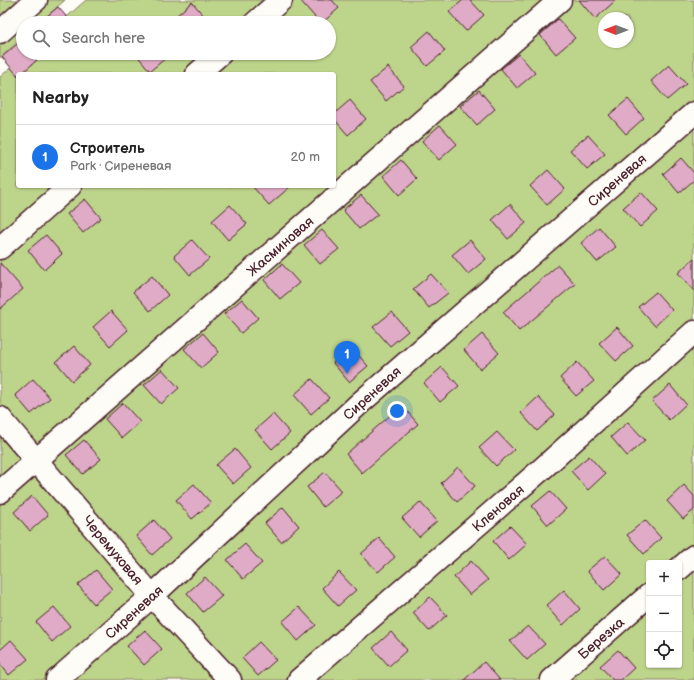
<!DOCTYPE html>
<meta charset="utf-8">
<style>
body{margin:0;font-family:"Balsamiq Sans",sans-serif;background:#f6f6f6;color:#222}
.controls{position:absolute;right:12px;bottom:12px;display:grid;overflow:hidden;border-radius:4px;box-shadow:0 1px 3px #0004}
.controls button{width:36px;height:36px;display:grid;place-items:center;padding:0;border:0;border-bottom:1px solid #e0e0e0;background:#fff;color:#222;font:20px sans-serif}
.compass{position:absolute;left:598px;top:12px;width:36px;height:36px;border-radius:50%;background:#fff;box-shadow:0 1px 3px #0004;rotate:270deg}
.you{position:absolute;left:397px;top:411px;width:14px;height:14px;margin:-10px;border:3px solid #fff;border-radius:50%;background:#1a73e8;box-shadow:0 0 0 6px #1a73e833}
.badge{display:grid;place-items:center;width:26px;height:26px;border-radius:50%;background:#1a73e8;color:#fff;font-size:13px;font-weight:700}
.pin{position:absolute;translate:-50% -33px;filter:drop-shadow(0 1px 2px #0008)}
.pin::after{content:'';position:absolute;top:21px;width:14px;height:12px;background:inherit;clip-path:polygon(0 0,100% 0,50% 100%)}
.list{margin:0;padding:0;list-style:none}
h2{display:flex;justify-content:space-between;align-items:center;height:52px;margin:0;padding:0 16px;font-size:17px}
h2 small{font-size:13px;font-weight:400;color:#767676}
.list li{display:grid;grid-template-columns:26px 1fr auto;gap:12px;align-items:center;box-sizing:border-box;height:64px;padding:0 16px;border-top:1px solid #e0e0e0}
.list b{display:block;font-size:15px;white-space:nowrap}
.list p{margin:0;font-size:13px;white-space:nowrap;color:#767676}
.list em{font-size:13px;font-style:normal;color:#767676}
.icon{flex:none;width:22px;height:22px;fill:none;stroke:currentColor;stroke-width:2;stroke-linecap:round;stroke-linejoin:round}
.map{position:relative;flex:none;width:694px;height:680px;overflow:hidden}
.search{position:absolute;background:#fff;box-shadow:0 1px 3px #0004;left:16px;top:16px;width:320px;height:44px;display:flex;align-items:center;gap:10px;box-sizing:border-box;padding:0 14px;border-radius:22px;color:#767676;font-size:15px}
.panel{position:absolute;background:#fff;box-shadow:0 1px 3px #0004;left:16px;top:72px;width:320px;height:116px;border-radius:4px}
.map>svg:first-child{display:block}
.green{fill:#bdd48b;stroke:#847a5b;fill-rule:evenodd}
.building{fill:#dfabc6;stroke:#4a1f2b}
.lines{fill:none;stroke-linecap:round;stroke-linejoin:round}
.minor-casing{stroke:#4a1f2b;stroke-width:25}
.minor{stroke:#fdfcf7;stroke-width:22}
.labels{text-anchor:middle;stroke-width:4;stroke-linejoin:round;paint-order:stroke}
.street-label{font-size:14px;fill:#4a1f2b;stroke:#fdfcf7}
</style>
<div class="map">
<svg width="694" height="680" viewBox="0 0 694 680">
<rect width="100%" height="100%" fill="#fdfcf7"/>
<filter id="ink" filterUnits="userSpaceOnUse"><feTurbulence type="fractalNoise" baseFrequency=".025" numOctaves="2"/><feDisplacementMap in="SourceGraphic" scale="8" xChannelSelector="R" yChannelSelector="G"/><feConvolveMatrix kernelMatrix="1 2 1 2 8 2 1 2 1" color-interpolation-filters="sRGB"/></filter>
<g filter="url(#ink)">
<g class="green">
<path d="M0,0H65L39,23H23V37L0,58Z"/>
<path d="M86,0H694V680H0V77L27,53H329V23H60ZM604,18H628V42H604ZM18,74H334V186H18ZM649,563H679V665H649Z"/>
</g>
<g class="building">
<path d="M300,0H332L339,8L322,23H320Z"/>
<path d="M463,0H470L484,15L466,31L449,12Z"/>
<path d="M579,0H616L595,19Z"/>
<path d="M192,2L210,23H168Z"/>
<path d="M58,7L72,23H39Z"/>
<path d="M558,19L575,38L556,54L540,35Z"/>
<path d="M429,31L445,51L427,66L411,47Z"/>
<path d="M23,39V53H30L37,60L21,74H18V76L2,57Z"/>
<path d="M135,53H172L150,71Z"/>
<path d="M519,54L535,73L517,88L501,69Z"/>
<path d="M669,65L686,84L667,100L651,81Z"/>
<path d="M388,67L404,86L386,101L370,82Z"/>
<path d="M479,90L495,109L477,125L460,106Z"/>
<path d="M628,99L644,118L626,134L609,115Z"/>
<path d="M350,100L366,119L348,135L334,119V114Z"/>
<path d="M440,125L457,144L439,160L422,141Z"/>
<path d="M588,135L605,154L587,169L570,150Z"/>
<path d="M681,158L694,173V180L679,193L663,174Z"/>
<path d="M401,160L417,179L399,195L383,176Z"/>
<path d="M548,170L565,189L547,205L530,186Z"/>
<path d="M252,186H291L269,205Z"/>
<path d="M641,192L658,211L640,227L623,208Z"/>
<path d="M361,195L378,214L359,229L343,210Z"/>
<path d="M85,199L101,218L83,233L67,214Z"/>
<path d="M510,204L526,223L508,239L492,220Z"/>
<path d="M230,205L247,224L228,240L212,221Z"/>
<path d="M599,227L616,247L597,262L581,243Z"/>
<path d="M322,230L339,249L320,264L304,245Z"/>
<path d="M46,235L62,254L44,270L28,250Z"/>
<path d="M192,240L209,259L190,275L174,256Z"/>
<path d="M470,240L486,259L468,274L452,255Z"/>
<path d="M694,258V291L678,273Z"/>
<path d="M0,263L23,289L0,309Z"/>
<path d="M282,264L299,283L280,299L264,280Z"/>
<path d="M558,265L575,284L519,331L503,312Z"/>
<path d="M431,274L448,293L429,308L413,289Z"/>
<path d="M152,276L168,295L150,311L133,292Z"/>
<path d="M656,292L672,310L655,326L638,307Z"/>
<path d="M242,299L258,318L241,333L224,314Z"/>
<path d="M111,311L128,330L110,346L93,327Z"/>
<path d="M392,312L408,331L390,346L373,327Z"/>
<path d="M617,327L633,346L616,361L599,343Z"/>
<path d="M203,333L219,352L201,368L184,349Z"/>
<path d="M482,334L499,353L480,369L464,350Z"/>
<path d="M74,346L90,365L72,381L56,362Z"/>
<path d="M351,347L368,366L349,382L333,363Z"/>
<path d="M577,362L594,381L576,396L560,378Z"/>
<path d="M442,367L459,386L440,402L424,383Z"/>
<path d="M162,369L179,388L161,404L144,385Z"/>
<path d="M33,379L50,398L31,414L15,395Z"/>
<path d="M312,379L329,398L311,414L294,395Z"/>
<path d="M670,385L686,404L669,420L652,401Z"/>
<path d="M538,397L555,415L537,431L521,413Z"/>
<path d="M123,403L140,422L122,438L105,419Z"/>
<path d="M402,405L418,424L362,473L346,454Z"/>
<path d="M273,414L290,433L272,449L255,430Z"/>
<path d="M628,422L645,440L627,456L611,437Z"/>
<path d="M497,432L514,450L496,466L479,448Z"/>
<path d="M84,440L101,459L83,474L66,455Z"/>
<path d="M235,449L251,468L233,484L216,465Z"/>
<path d="M589,456L605,474L588,490L571,471Z"/>
<path d="M458,467L475,486L457,502L441,483Z"/>
<path d="M325,472L342,491L323,507L307,487Z"/>
<path d="M194,484L211,503L192,519L176,500Z"/>
<path d="M684,485L694,496V510L683,519L667,501Z"/>
<path d="M550,491L566,509L548,525L532,506Z"/>
<path d="M32,496L48,515L30,531L14,512Z"/>
<path d="M420,502L437,521L419,537L402,518Z"/>
<path d="M283,507L299,526L281,542L265,523Z"/>
<path d="M154,520L170,539L152,555L136,536Z"/>
<path d="M645,520L661,538L644,554L627,535Z"/>
<path d="M510,526L527,544L509,560L493,541Z"/>
<path d="M379,538L395,557L378,572L361,554Z"/>
<path d="M245,544L262,563L243,579L227,560Z"/>
<path d="M605,556L622,574L604,590L587,571Z"/>
<path d="M471,561L488,580L470,595L454,577Z"/>
<path d="M96,570L112,589L94,604L78,585Z"/>
<path d="M339,572L356,590L338,606L322,588Z"/>
<path d="M205,577L222,596L203,612L187,593Z"/>
<path d="M564,590L580,609L563,625L546,606Z"/>
<path d="M430,597L447,615L429,631L413,613Z"/>
<path d="M54,607L70,626L52,642L36,622Z"/>
<path d="M299,607L316,625L298,641L282,622Z"/>
<path d="M528,626L545,644L527,660L510,641Z"/>
<path d="M145,630L162,649L144,665L127,646Z"/>
<path d="M391,632L407,650L389,666L373,648Z"/>
<path d="M11,640L28,659L9,675L0,664V650Z"/>
<path d="M259,642L276,660L258,676L242,658Z"/>
<path d="M618,650L634,668L621,680H613L600,666Z"/>
<path d="M484,662L500,680H464Z"/>
</g>
<g class="lines">
<defs>
<g id="minor">
<path d="M255,23L281,0"/>
<path d="M0,32L36,0"/>
<path d="M197,74L221,53"/>
<path d="M0,248L70,186"/>
<path d="M0,418L152,596L230,680"/>
<path d="M0,492L560,0"/>
<path d="M679,569L694,556"/>
<path d="M57,680L152,596L360,403L694,113"/>
<path d="M299,680L543,468L694,332"/>
<path d="M552,680L649,595"/>
</g>
</defs>
<use href="#minor" class="minor-casing"/>
<use href="#minor" class="minor"/>
</g>
</g>
<g class="labels">
<g class="street-label">
<text transform="translate(617 180) rotate(-41)" y="5">Сиреневая</text>
<text transform="translate(280 246) rotate(-41)" y="5">Жасминовая</text>
<text transform="translate(372 393) rotate(-42)" y="5">Сиреневая</text>
<text transform="translate(498 508) rotate(-41)" y="5">Кленовая</text>
<text transform="translate(113 550) rotate(50)" y="5">Черемуховая</text>
<text transform="translate(134 612) rotate(-42)" y="5">Сиреневая</text>
<text transform="translate(601 638) rotate(-41)" y="5">Березка</text>
</g>
</g>
</svg>
<div class="controls">
<button>+</button>
<button>−</button>
<button><svg class="icon" aria-label="locate" viewBox="0 0 24 24"><circle cx="12" cy="12" r="6"/><path d="M12 2v4M12 18v4M2 12h4M18 12h4"/></svg></button>
</div>
<svg class="compass" viewBox="-18 -18 36 36"><path d="M0-13l5 13h-10z" fill="#e53935"/><path d="M0 13l5-13h-10z" fill="#767676"/></svg>
<div class="you"></div>
<div class="pin badge" style="left:347px;top:374px">1</div>
<div class="search"><svg class="icon" aria-label="search" viewBox="0 0 24 24"><circle cx="10" cy="10" r="6"/><path d="M15 15l6 6"/></svg>Search here</div>
<section class="panel">
<h2>Nearby<small></small></h2>
<ul class="list">
<li><span class="badge">1</span><div><b>Строитель</b><p>Park · Сиреневая</p></div><em>20 m</em></li>
</ul>
</section>
</div>
